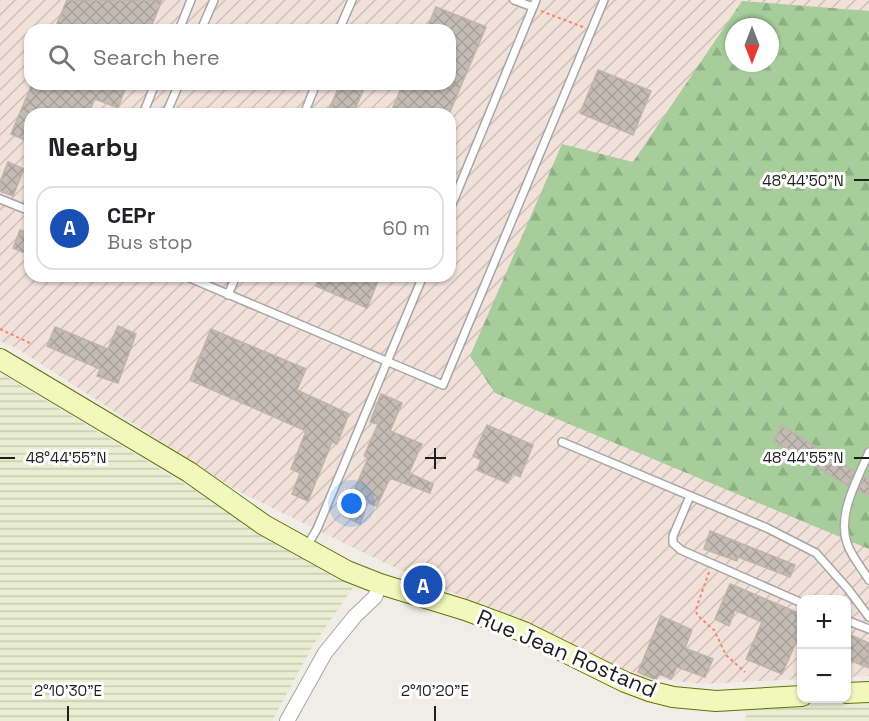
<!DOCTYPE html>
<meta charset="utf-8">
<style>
body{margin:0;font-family:"Space Grotesk",sans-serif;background:#f6f6f6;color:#202124}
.controls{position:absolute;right:18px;bottom:18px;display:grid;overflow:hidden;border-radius:12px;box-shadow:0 2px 4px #0004}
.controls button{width:54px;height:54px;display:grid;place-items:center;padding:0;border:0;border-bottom:2px solid #e0e0e0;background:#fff;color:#202124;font:30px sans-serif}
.compass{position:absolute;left:725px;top:18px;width:54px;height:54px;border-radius:50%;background:#fff;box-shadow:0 2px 4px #0004;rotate:180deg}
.you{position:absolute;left:352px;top:504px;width:21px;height:21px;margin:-15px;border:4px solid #fff;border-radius:50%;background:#1a73e8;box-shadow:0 0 0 9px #1a73e833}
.badge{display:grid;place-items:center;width:39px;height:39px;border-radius:50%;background:#7c3aed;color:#fff;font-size:20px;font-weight:700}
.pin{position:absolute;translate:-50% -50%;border:3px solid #fff;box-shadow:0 2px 6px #0006}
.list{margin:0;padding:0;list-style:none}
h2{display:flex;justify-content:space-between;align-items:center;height:78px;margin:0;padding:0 24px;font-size:26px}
h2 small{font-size:20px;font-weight:400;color:#757577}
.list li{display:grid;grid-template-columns:39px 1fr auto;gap:18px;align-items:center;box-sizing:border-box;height:84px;margin:0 12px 12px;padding:0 12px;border:2px solid #e0e0e0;border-radius:18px}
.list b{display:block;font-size:22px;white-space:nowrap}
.list p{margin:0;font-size:20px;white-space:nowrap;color:#757577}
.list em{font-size:20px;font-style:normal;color:#757577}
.icon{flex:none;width:33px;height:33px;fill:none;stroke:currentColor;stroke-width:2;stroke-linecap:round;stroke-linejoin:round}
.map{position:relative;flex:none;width:869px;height:721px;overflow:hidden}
.search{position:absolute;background:#fff;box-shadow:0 2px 4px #0004;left:24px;top:24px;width:432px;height:66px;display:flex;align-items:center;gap:15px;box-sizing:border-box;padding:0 21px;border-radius:18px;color:#757577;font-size:22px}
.panel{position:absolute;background:#fff;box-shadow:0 2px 4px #0004;left:24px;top:108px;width:432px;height:174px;border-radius:18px}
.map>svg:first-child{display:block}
.military{fill:url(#military-furrows);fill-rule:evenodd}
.farmland{fill:url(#farmland-rules)}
.forest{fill:url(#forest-firs);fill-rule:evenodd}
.building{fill:url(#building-cross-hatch);stroke:#c1b4a8;stroke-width:1.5}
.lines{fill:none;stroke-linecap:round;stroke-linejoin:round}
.lane-casing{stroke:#a6a6a6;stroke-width:10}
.street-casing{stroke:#a6a6a6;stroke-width:16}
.secondary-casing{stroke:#617308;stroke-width:22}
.path{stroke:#f68670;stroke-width:2;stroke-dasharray:3 3;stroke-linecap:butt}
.lane{stroke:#fff;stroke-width:7}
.street{stroke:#fff;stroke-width:14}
.secondary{stroke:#f1f8bb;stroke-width:20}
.ticks{fill:none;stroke:#1f1f1f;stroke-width:2}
.labels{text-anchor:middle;stroke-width:6;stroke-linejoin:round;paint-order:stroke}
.street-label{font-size:22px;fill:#1f1f1f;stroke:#fff}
.ticks-label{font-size:15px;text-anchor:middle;fill:#1f1f1f;stroke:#fff;stroke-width:6;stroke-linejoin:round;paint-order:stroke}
</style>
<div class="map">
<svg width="869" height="721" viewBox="0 0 869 721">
<defs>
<pattern id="military-furrows" width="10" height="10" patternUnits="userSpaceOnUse" patternTransform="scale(1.5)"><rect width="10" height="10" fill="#f1e1d9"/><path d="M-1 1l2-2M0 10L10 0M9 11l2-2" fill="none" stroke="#cec1ba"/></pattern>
<pattern id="farmland-rules" width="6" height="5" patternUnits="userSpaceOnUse" patternTransform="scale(1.5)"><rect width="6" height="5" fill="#e9edd1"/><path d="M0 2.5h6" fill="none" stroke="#c7cbb3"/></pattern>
<pattern id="forest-firs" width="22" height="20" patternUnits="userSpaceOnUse" patternTransform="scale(1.5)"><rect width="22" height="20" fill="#a7cd9b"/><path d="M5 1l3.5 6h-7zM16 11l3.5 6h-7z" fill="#8fb085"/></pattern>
<pattern id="building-cross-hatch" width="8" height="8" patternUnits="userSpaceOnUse" patternTransform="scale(1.5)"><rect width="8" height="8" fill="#c4bcb5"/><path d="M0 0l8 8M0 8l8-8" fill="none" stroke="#a8a19b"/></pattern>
</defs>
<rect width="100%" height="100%" fill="#efede5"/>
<path class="military" d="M0,0H869V676L847,677L846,600H802L801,679L702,684L644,677L385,563L236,490L18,349L0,341ZM734,27H770V63H734ZM30,30H450V84H30ZM30,114H450V276H30Z"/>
<g class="farmland">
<path d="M0,373L354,586L312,647L272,721H0Z"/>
<path d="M869,703V721H745L748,706Z"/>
</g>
<path class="forest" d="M742,1L869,11V549L495,393L470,356L562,144L633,162ZM734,27H770V63H734Z"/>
<g class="building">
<path d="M67,0H162L150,30H54Z"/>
<path d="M436,7L486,27L449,114H390L403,84H450V30H426Z"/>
<path d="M598,70L651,91L633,135L580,113Z"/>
<path d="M32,84H127L118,108L95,99L88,114H30V142L11,134Z"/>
<path d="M340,84H366L353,114H327Z"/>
<path d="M8,162L24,169L13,196L0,191V182Z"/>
<path d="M20,230L30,234V255L13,248Z"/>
<path d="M320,276H380L367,308L316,286Z"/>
<path d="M118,326L136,334L118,383L97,376L100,369L47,346L55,327L108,349Z"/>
<path d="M211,329L306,369L297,390L349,414L337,444L332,442L308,501L292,494L300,473L291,469L306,431L190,380Z"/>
<path d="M381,394L402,403L390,431L422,444L409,473L433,484L430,493L390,478L377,506L368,503L360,524L343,516L368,458L364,456L378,424L370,422Z"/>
<path d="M487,425L533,445L520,477L513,473L508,483L477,470L481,460L473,456Z"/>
<path d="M782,426L854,471L848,486L774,441Z"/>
<path d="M864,477L869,479V495L858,491Z"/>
<path d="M710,531L795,565L790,577L738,557L737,561L704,549Z"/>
<path d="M730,584L801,614V639L798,638L782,674L746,659L762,622L735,610L729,626L715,619Z"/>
<path d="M661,616L692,630L685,648L713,659L705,677L677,667L671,679L659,674L656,680L638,672Z"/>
<path d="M846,633L869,643V668L846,659Z"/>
</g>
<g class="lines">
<defs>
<g id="lane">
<path d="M514,0L533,7"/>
<path d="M179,30L191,0"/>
<path d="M201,30L214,0"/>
<path d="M339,30L352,0"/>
<path d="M143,114L155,84"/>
<path d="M166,114L179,84"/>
<path d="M304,114L316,84"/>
<path d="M0,199L30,211"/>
<path d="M450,209L536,0"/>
<path d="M185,276L443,385L604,0"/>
<path d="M228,295L236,276"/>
<path d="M562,442L767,528L816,553L848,589L869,617"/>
<path d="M869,452C858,479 837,513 847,543C851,556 862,568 869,580"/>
<path d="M690,496L673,536V543L681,550L802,603"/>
<path d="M307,546L317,529L423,276"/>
<path d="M846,620L869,629"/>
</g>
<path id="street" d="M287,721L325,653L355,616L375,597L380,584"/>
<g id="secondary">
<path d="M0,359L189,472L264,525L347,571L380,584L465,610L524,632L625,682L649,691L673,697L716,701L802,696"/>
<path d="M846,693L869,692"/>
</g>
</defs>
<use href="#lane" class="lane-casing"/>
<use href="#street" class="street-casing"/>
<use href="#secondary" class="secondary-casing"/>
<g class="path">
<path d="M541,11L583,27"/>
<path d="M0,329L32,344"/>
<path d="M709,572L696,609L697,615L714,630L726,655L745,672"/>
</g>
<use href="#lane" class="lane"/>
<use href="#street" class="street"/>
<use href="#secondary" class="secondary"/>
</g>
<path class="ticks" d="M854,180H869M435,448V469M0,458H15M425,458H446M854,458H869M68,706V721M435,706V721"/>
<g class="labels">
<g class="street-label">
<text transform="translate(567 653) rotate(23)" y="8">Rue Jean Rostand</text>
</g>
</g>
<g class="ticks-label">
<text x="803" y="186">48°44'50"N</text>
<text x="803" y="463">48°44'55"N</text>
<text x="66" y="463">48°44'55"N</text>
<text x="68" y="696">2°10'30"E</text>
<text x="435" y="696">2°10'20"E</text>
</g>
</svg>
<div class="controls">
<button>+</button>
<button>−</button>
</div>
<svg class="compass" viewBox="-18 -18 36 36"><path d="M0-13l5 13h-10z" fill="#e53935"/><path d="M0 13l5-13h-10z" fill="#757577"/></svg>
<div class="you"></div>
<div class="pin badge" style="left:423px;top:585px;background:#1a4fb4">A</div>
<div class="search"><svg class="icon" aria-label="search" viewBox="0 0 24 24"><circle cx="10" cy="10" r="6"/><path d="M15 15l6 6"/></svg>Search here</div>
<section class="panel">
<h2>Nearby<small></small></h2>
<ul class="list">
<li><span class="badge" style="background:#1a4fb4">A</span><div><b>CEPr</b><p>Bus stop</p></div><em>60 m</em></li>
</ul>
</section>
</div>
